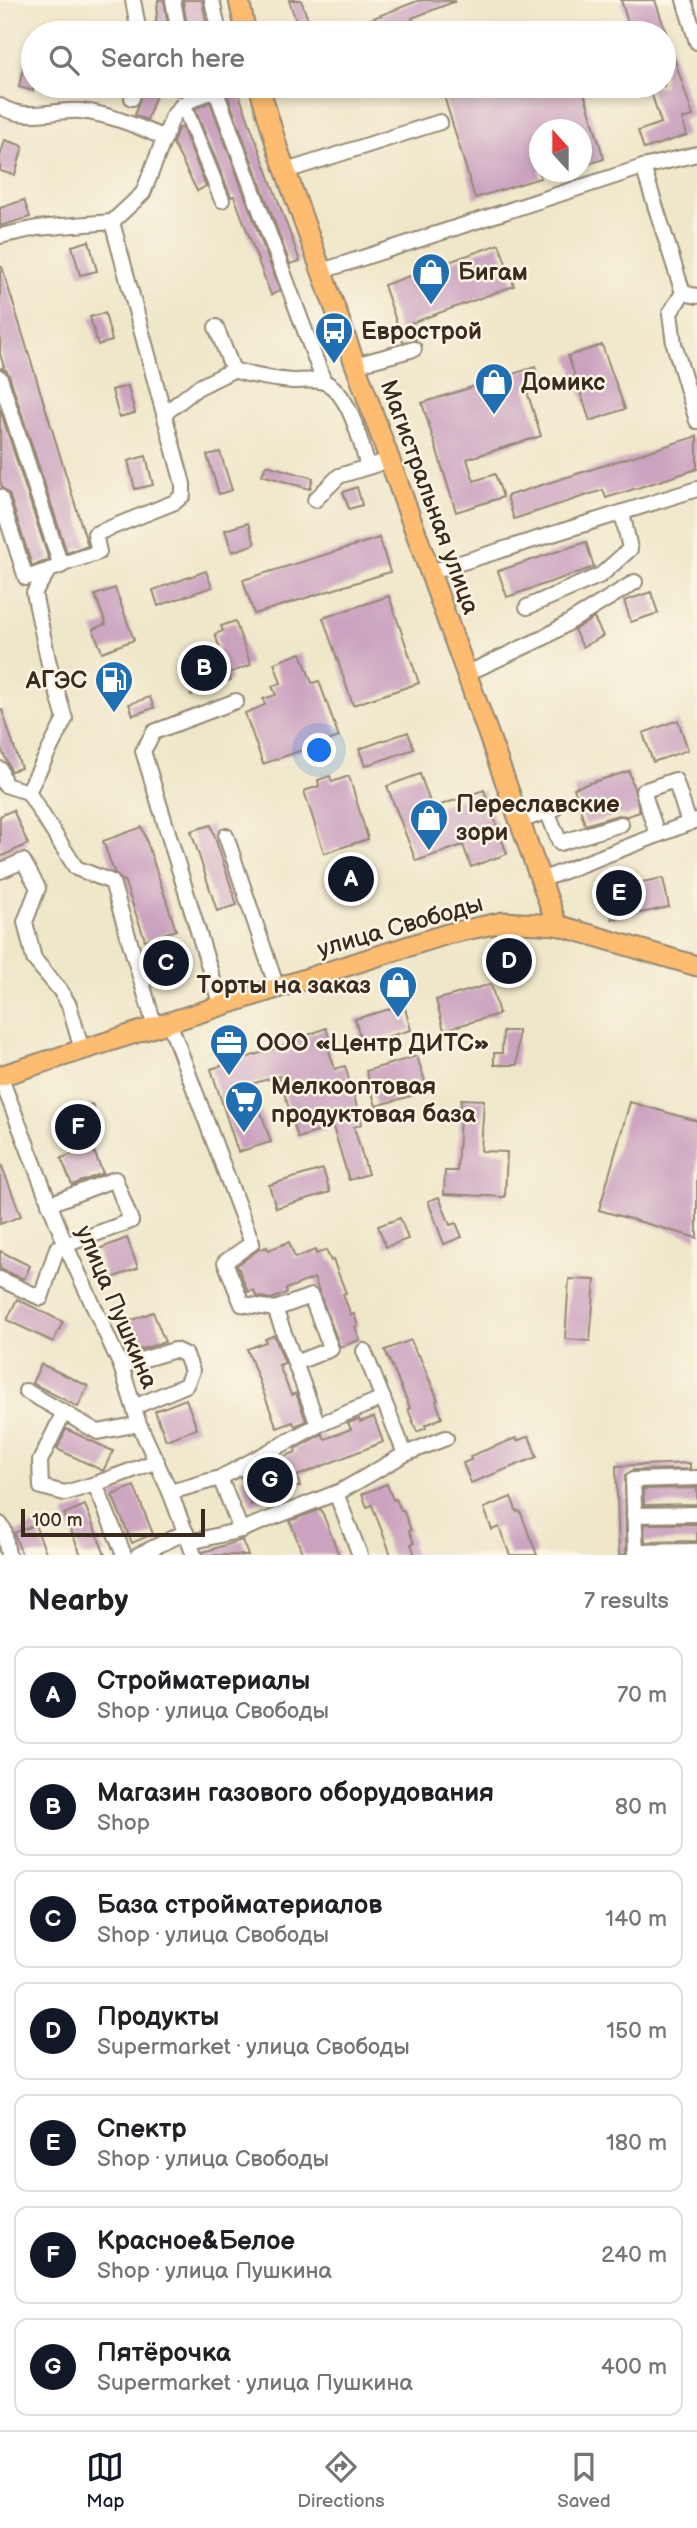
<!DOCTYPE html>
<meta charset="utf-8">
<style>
body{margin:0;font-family:"Balsamiq Sans",sans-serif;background:#f6f6f6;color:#202124}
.compass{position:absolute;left:529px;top:119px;width:63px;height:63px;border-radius:50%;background:#fff;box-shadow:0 4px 10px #0003;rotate:339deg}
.scale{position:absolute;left:21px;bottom:18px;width:184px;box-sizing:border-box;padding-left:7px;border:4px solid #3b2a1e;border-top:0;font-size:19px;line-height:24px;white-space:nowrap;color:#3b2a1e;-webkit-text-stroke:5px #fcf5e5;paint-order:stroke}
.you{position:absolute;left:320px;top:751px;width:24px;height:24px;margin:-18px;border:5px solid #fff;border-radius:50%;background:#1a73e8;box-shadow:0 0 0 10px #1a73e833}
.badge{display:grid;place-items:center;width:46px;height:46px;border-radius:50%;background:#111827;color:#fff;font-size:23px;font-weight:700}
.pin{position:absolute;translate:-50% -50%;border:4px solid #fff;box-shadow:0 2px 7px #0006}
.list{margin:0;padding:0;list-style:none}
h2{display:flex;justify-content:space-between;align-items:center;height:91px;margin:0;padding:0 28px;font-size:30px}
h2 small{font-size:23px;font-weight:400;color:#757577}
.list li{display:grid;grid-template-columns:46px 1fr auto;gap:21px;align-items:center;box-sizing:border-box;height:98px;margin:0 14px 14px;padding:0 14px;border:2px solid #e0e0e0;border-radius:14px}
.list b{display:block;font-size:26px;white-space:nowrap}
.list p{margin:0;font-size:23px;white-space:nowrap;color:#757577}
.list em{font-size:23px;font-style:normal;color:#757577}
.icon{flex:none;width:38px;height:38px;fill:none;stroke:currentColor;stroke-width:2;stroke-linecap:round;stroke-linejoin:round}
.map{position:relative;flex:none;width:697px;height:1555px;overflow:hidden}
.search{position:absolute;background:#fff;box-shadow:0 4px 10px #0003;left:21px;right:21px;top:21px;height:77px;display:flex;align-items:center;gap:18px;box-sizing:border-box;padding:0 24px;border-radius:38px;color:#757577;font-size:26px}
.sheet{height:875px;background:#fff}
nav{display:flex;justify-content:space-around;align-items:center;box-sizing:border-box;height:98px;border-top:2px solid #e0e0e0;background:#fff;font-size:19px;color:#757577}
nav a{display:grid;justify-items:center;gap:4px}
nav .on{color:#111827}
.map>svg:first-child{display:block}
.building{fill:#cba3c0}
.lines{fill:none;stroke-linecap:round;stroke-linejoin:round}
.minor-casing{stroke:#958874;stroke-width:18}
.major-casing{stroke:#958874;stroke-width:23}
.minor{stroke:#fff;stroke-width:14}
.major{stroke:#fdbc6f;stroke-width:19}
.labels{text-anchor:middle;stroke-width:5;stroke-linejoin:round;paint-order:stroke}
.poi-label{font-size:24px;font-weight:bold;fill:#3b2a1e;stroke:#fcf5e5;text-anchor:start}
.street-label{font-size:24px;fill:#3b2a1e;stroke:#fcf5e5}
</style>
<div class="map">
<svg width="697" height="1555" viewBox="0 0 697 1555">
<rect width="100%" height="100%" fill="#fcf5e5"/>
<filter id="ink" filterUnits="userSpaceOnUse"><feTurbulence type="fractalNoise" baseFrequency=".0143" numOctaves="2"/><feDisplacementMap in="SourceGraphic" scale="14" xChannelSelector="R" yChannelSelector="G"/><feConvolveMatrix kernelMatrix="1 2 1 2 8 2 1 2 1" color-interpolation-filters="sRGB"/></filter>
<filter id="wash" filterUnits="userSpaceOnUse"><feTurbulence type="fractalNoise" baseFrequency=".00686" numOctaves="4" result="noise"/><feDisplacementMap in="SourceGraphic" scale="28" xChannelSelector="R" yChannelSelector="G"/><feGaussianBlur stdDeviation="1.57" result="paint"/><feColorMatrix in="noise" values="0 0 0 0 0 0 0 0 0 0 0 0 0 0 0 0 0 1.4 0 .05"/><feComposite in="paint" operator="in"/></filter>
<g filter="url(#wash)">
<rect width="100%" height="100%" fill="#efe7c9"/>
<g id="blocks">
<g class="building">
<path d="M158,0H164L169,33H155Z"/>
<path d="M183,0H202L208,33H188Z"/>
<path d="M289,0H301L308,20L297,24Z"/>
<path d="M420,0L456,1L412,18L414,24L391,33H364L360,23Z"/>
<path d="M621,0H655L666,33H631Z"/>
<path d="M666,33L693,116L682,119L687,135L644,149L638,131L661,123L649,86H664V34Z"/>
<path d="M29,42L33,43V91L19,87Z"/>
<path d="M144,86H159L147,120L135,115Z"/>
<path d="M441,86H582L604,159L582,166V130H540V178L475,198Z"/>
<path d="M237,89L300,261L290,264L227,94Z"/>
<path d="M210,102L280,291L271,295L234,196L231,197L195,109Z"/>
<path d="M182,127L206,186L197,191L173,143L178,129Z"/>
<path d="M5,140L23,146L15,175L0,171V157Z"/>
<path d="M24,200L30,217L0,226V208Z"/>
<path d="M89,241L97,271L80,275L72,246Z"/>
<path d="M499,244L514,286L411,323L416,340L403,342L384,285Z"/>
<path d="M0,267H2L87,543L88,546L67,553L9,375L6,370L0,369L4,367L0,354Z"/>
<path d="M105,313L112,341L98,345L90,317Z"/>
<path d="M602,345L625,409L590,421L568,356Z"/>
<path d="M535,367L540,383L526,388L541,436L467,459L474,481L495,474L503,497L456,512L422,403Z"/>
<path d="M128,386L135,413L119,417L112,390Z"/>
<path d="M0,409L49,560L32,566L9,494L2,488L0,480Z"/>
<path d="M697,436V469L606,498L603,490L514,519L507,496Z"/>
<path d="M220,452L232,490L219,494L207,455Z"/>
<path d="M146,456L153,485L135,489L128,461Z"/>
<path d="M266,465L313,478L310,489L262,475Z"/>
<path d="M357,487L362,505L349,509L343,492Z"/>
<path d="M248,523L255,544L232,552L225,530Z"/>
<path d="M379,538L390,572L254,614L243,580Z"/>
<path d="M586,542L594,567L507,597L498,571Z"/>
<path d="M206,571L212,587L158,606L153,590Z"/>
<path d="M115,588L134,640L102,652L93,629L106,624L95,595Z"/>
<path d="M651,592L658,613L631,622L624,601Z"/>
<path d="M389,596L419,683L353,705L323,618Z"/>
<path d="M594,618L603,636L583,647L574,630Z"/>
<path d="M235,621L251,665L229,673L231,680L191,695L180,664L220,649L215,634L223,631L221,626Z"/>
<path d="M301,653L312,683L319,681L339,737L263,764L245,713L265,705L263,699L276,695L272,686L281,683L274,663Z"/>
<path d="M150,697L154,708L133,715L129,704Z"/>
<path d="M0,710H2L21,768L11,771L0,746Z"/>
<path d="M678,720L688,750L653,762L643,733Z"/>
<path d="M408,732L414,749L365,766L359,749Z"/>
<path d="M629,771L640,812L627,816L618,815L585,825L574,788Z"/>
<path d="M420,774L432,808L484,790L507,854L471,867L463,845L416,861L387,786Z"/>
<path d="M330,776L332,782L349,776L368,839L324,853L304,791L319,786L318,780Z"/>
<path d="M13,810L28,844L0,857V816Z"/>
<path d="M211,825L237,905L217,911L191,831Z"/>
<path d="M142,827L176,930L145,940L124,880L122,881L114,872L103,841Z"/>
<path d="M663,878L669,907L612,919L606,889Z"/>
<path d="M515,951L520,966L502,971L498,956Z"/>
<path d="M491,984L499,1014L444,1030L436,1000Z"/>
<path d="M404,1005L411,1030L362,1044L355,1019Z"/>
<path d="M326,1028L330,1040L326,1041L335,1069L345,1066L362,1124L354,1127L368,1174L349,1180L333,1127L298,1138L279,1076L241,1087L249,1113L260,1109L271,1142L238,1152L211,1069L298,1041L297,1039Z"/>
<path d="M503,1031H518L517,1065H494V1053H502Z"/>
<path d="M417,1056L428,1091L376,1106L366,1071Z"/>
<path d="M461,1099L484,1100L481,1151L507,1152L505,1197L444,1194L445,1171H457Z"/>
<path d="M630,1102L697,1121V1238L599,1210Z"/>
<path d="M92,1104L100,1122L72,1134L65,1116Z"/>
<path d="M92,1147L103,1173L72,1185L61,1158Z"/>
<path d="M1,1164L21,1216L0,1224V1165Z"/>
<path d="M323,1169L330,1192L276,1208L269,1185Z"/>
<path d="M439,1197L450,1225L456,1223L462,1237L444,1244L428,1201Z"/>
<path d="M400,1218L408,1239L386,1247L378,1226Z"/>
<path d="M127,1238L138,1268L107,1280L96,1250Z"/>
<path d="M289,1242L295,1258L315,1250L316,1254L326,1250L331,1261L333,1260L346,1293L343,1294L351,1315L354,1314L358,1326L355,1327L360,1340L340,1347L314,1278L286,1289L287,1293L271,1299L256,1296L254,1290L248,1292L237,1265L258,1250L267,1247L268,1250Z"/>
<path d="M0,1251L30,1266L24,1279L0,1269Z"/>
<path d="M569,1279L595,1280L590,1341L565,1339Z"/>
<path d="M17,1299L63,1322L53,1342L7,1320Z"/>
<path d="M153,1312L165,1342L133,1352L122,1324Z"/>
<path d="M274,1335L285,1363L279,1365L291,1395L296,1393L306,1421L295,1426L293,1422L277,1428L247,1349L266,1342L265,1339Z"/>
<path d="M411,1340L417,1355H419L438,1400L436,1401L442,1418L425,1425L426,1428L417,1432L408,1409L410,1408L385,1350Z"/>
<path d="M41,1364L88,1386L78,1407L32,1383Z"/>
<path d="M186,1399L197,1429L166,1440L155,1411Z"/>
<path d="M374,1417L383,1442L297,1476L300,1486L251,1505L241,1478L269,1463L296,1452L295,1449L322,1434L325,1439L351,1429L348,1423L359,1419L360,1422Z"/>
<path d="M66,1429L113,1451L103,1471L57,1449Z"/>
<path d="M529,1436L537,1457L471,1483L463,1463L471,1460L470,1456L516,1438L517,1441Z"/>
<path d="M690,1463V1469L633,1470L625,1475L626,1555H619L616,1466Z"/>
<path d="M387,1484L393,1500L396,1499L401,1510H403L411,1530L409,1531L414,1543L411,1544L415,1555H391L372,1505L367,1507L362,1494Z"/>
<path d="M134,1486L153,1534L132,1543L112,1495Z"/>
<path d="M697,1488V1504L644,1505L643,1489Z"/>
<path d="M511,1497L517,1512L520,1511L537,1555H510L499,1527L492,1530L484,1508Z"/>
<path d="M85,1505L105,1555H81L64,1514Z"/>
<path d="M321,1509L339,1555H303L290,1521Z"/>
<path d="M644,1524H697V1541L645,1542Z"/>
<path d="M35,1525L47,1555H22L14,1533Z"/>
<path d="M242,1540L248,1555H203V1552Z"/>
</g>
</g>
</g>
<g filter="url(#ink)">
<use href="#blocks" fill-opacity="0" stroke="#958874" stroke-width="2"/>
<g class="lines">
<defs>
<g id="minor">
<path d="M133,0L139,33"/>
<path d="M173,0L179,33"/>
<path d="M212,0L219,33"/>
<path d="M684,0L697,42"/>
<path d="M215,89L324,382"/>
<path d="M132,98L134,86"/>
<path d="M183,104L222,200"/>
<path d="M0,106C25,122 54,109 81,111C110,114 139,127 165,138"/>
<path d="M643,167L683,293"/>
<path d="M286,171L440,122"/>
<path d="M0,236L37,228L112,222L143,193L173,116L183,104L222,86"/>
<path d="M322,271L643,167L697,154"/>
<path d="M683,293L670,313L674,344L697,421"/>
<path d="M683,293L697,296"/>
<path d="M216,327L233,370C252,376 271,379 292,381C301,381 315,379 324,382C350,392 361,444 368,467"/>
<path d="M355,365L414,349"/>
<path d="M0,378L61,566L26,578L0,497"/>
<path d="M164,414L197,388L233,370"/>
<path d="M315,500L339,476L390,460"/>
<path d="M60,565L99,552L95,534L175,502L183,495V484L112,222"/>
<path d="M431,572L697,489"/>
<path d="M527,607L601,575L630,549L622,512"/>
<path d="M468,673L545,637L635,582"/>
<path d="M0,769L5,785L28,792L76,868L112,882L155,1027"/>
<path d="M28,792L65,719L49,664L34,593L49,570"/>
<path d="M547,811L560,843L621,824"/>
<path d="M520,821L554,809"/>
<path d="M657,834L643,791L675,780L689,823"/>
<path d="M226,836L277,988"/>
<path d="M0,871L23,861L38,888L25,922L34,959L60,990L69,1005L82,1050"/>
<path d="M541,880L697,820"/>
<path d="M221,1006L143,751L154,732L236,701"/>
<path d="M169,1022L252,1243L225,1262L242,1304L275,1309L311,1296L331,1349L295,1363"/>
<path d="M0,1076L66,1246L121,1366L139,1424L170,1492L194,1555"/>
<path d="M0,1279L41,1298L57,1248L131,1221L115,1179L49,1204"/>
<path d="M275,1309L318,1425"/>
<path d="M364,1351L405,1454"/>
<path d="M121,1366L175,1350L186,1355L192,1371L186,1385L134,1407"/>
<path d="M26,1391L98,1432L139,1424"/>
<path d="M64,1412L40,1461L41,1487L65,1493L95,1484L124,1555"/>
<path d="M220,1478L241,1530"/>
<path d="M95,1484L157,1461"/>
<path d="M170,1492L220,1478L318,1425L383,1398"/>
<path d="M336,1493L360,1555"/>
<path d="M634,1515L697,1514"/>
<path d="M0,1524L4,1530L8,1555"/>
<path d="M190,1542L241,1530L341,1491L405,1454L446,1438"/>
<path d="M636,1552L697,1551"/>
<path d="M138,1555L186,1532"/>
<path d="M636,1555L633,1480L697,1478"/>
</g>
<g id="major">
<path d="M239,0L246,33"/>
<path d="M259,86L278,150L557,925"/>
<path d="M0,1076L447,934L503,922L557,925L697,966"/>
</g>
</defs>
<use href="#minor" class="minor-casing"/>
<use href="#major" class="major-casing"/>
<use href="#minor" class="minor"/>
<use href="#major" class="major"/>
</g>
</g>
<defs>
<symbol id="shop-pin" viewBox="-11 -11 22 30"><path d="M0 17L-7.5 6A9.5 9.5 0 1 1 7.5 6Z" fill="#1f6fb2" stroke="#fcf5e5"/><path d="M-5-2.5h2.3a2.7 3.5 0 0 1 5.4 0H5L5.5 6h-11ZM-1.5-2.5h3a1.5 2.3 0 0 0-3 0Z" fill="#fff"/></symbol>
<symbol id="bus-pin" viewBox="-11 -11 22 30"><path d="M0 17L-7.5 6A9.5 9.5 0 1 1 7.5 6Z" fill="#1f6fb2" stroke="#fcf5e5"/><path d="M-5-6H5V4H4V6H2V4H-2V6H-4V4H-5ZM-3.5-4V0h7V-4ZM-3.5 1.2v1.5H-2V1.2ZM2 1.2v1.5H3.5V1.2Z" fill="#fff"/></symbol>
<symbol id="fuel-pin" viewBox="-11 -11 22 30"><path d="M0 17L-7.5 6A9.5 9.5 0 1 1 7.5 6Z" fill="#1f6fb2" stroke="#fcf5e5"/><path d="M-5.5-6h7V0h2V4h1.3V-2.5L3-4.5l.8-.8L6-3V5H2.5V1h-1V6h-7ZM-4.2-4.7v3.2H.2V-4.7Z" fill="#fff"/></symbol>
<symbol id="office-pin" viewBox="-11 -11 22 30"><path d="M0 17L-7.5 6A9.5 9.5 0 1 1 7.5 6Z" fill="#1f6fb2" stroke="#fcf5e5"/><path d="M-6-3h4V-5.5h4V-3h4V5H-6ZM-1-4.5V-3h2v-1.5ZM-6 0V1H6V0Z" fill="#fff"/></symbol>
<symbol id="supermarket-pin" viewBox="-11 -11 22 30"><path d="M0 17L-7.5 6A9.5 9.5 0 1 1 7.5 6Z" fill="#1f6fb2" stroke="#fcf5e5"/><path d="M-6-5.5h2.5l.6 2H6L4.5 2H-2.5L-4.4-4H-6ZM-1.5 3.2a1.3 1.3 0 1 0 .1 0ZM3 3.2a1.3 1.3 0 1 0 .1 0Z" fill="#fff"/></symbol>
</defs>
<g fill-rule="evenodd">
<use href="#shop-pin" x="409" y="250" width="44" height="60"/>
<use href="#bus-pin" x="312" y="309" width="44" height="60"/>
<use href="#shop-pin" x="472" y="360" width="44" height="60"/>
<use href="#fuel-pin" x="92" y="658" width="44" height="60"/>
<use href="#shop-pin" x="407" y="796" width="44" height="60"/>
<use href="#shop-pin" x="376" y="963" width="44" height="60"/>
<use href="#office-pin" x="207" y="1021" width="44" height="60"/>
<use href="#supermarket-pin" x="222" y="1078" width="44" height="60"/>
</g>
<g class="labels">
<g class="poi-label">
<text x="458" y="280">Бигам</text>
<text x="361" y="339">Еврострой</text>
<text x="521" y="390">Домикс</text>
<text x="87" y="688" text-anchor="end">АГЭС</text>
<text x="456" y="812">Переславские<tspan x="456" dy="28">зори</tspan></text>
<text x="371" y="993" text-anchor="end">Торты на заказ</text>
<text x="256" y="1051">ООО «Центр ДИТС»</text>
<text x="271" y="1094">Мелкооптовая<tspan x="271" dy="28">продуктовая база</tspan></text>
</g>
<g class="street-label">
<text transform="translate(430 497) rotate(70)" y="8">Магистральная улица</text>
<text transform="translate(400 926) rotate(-16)" y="8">улица Свободы</text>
<text transform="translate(117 1307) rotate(67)" y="8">улица Пушкина</text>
</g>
</g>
</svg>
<svg class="compass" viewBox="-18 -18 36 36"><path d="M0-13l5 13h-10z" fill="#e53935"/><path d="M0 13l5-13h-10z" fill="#757577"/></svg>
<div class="scale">100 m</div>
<div class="you"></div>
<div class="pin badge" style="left:351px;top:879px">A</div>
<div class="pin badge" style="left:204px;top:668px">B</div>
<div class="pin badge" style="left:166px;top:963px">C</div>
<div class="pin badge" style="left:509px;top:961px">D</div>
<div class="pin badge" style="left:619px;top:893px">E</div>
<div class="pin badge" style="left:78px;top:1127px">F</div>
<div class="pin badge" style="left:270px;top:1480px">G</div>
<div class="search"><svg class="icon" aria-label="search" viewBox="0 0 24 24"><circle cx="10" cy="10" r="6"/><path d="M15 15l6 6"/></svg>Search here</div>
</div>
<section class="sheet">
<h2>Nearby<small>7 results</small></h2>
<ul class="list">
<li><span class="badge">A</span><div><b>Стройматериалы</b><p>Shop · улица Свободы</p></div><em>70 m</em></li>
<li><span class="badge">B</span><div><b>Магазин газового оборудования</b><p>Shop</p></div><em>80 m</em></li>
<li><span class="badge">C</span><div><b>База стройматериалов</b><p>Shop · улица Свободы</p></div><em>140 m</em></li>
<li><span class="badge">D</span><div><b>Продукты</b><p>Supermarket · улица Свободы</p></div><em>150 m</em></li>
<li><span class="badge">E</span><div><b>Спектр</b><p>Shop · улица Свободы</p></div><em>180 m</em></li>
<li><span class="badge">F</span><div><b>Красное&amp;Белое</b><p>Shop · улица Пушкина</p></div><em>240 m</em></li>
<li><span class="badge">G</span><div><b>Пятёрочка</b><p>Supermarket · улица Пушкина</p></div><em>400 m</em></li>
</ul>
</section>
<nav>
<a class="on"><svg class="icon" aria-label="map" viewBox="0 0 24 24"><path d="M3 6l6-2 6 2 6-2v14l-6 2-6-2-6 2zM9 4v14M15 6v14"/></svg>Map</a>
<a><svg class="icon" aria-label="directions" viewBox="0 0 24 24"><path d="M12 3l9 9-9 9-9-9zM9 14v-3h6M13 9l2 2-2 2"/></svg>Directions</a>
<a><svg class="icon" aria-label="saved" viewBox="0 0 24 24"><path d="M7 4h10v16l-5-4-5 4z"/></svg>Saved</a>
</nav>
